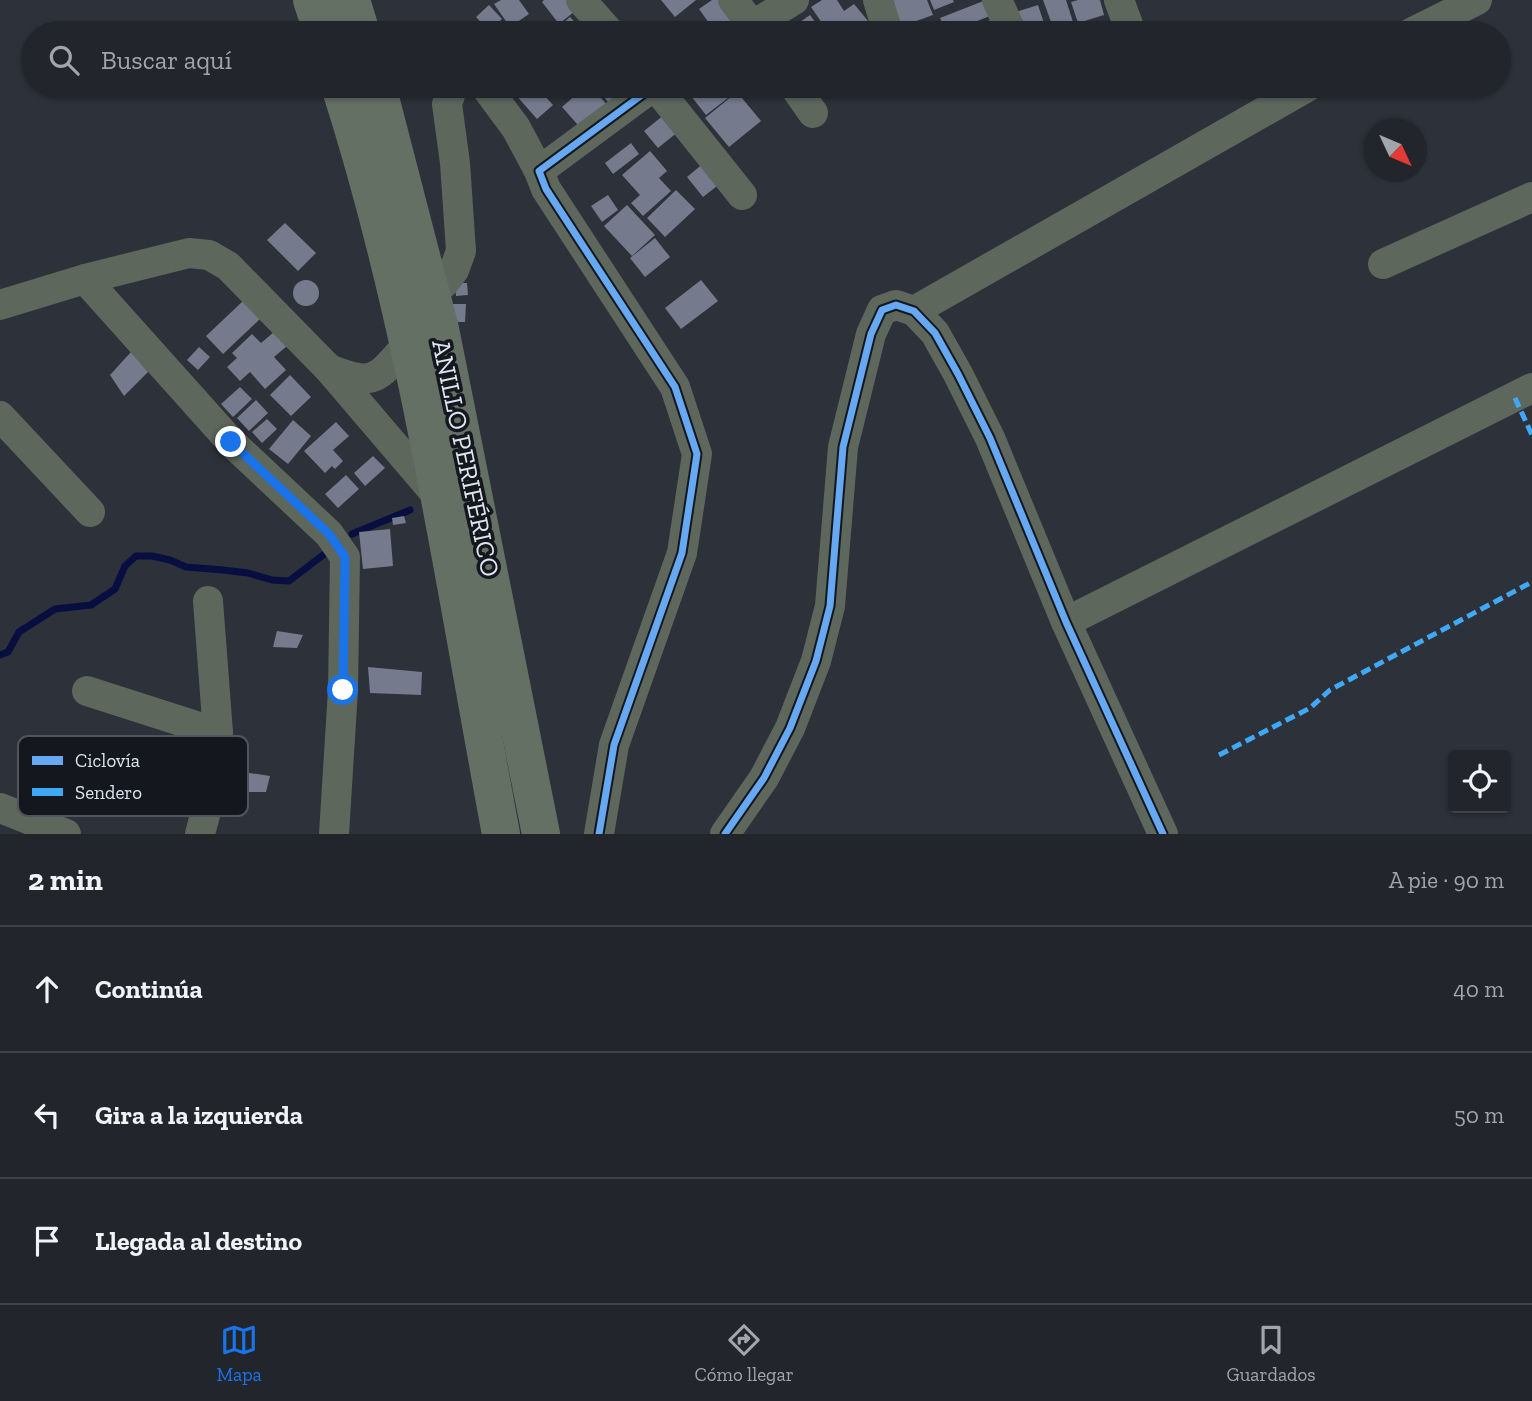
<!DOCTYPE html>
<html lang="es">
<meta charset="utf-8">
<style>
body{margin:0;font-family:"Zilla Slab",serif;background:#2e3138;color:#f1f3f6}
.controls{position:absolute;right:21px;bottom:21px;display:grid;overflow:hidden;border-radius:7px;box-shadow:0 2px 5px #0004}
.controls button{width:63px;height:63px;display:grid;place-items:center;padding:0;border:0;border-bottom:2px solid #3f4248;background:#22252c;color:#f1f3f6;font:35px sans-serif}
.compass{position:absolute;left:1364px;top:119px;width:63px;height:63px;border-radius:50%;background:#22252c;box-shadow:0 2px 5px #0004;rotate:134deg}
.stop{position:absolute;width:21px;height:21px;margin:-16px;border:5px solid #1a73e8;border-radius:50%;background:#fff}
.stop.end{background:#1a73e8;border-color:#fff;box-shadow:0 2px 7px #0008}
.list{margin:0;padding:0;list-style:none}
h2{display:flex;justify-content:space-between;align-items:center;height:91px;margin:0;padding:0 28px;font-size:30px}
h2 small{font-size:23px;font-weight:400;color:#a2a5a9}
.list li{display:grid;grid-template-columns:46px 1fr auto;gap:21px;align-items:center;box-sizing:border-box;height:126px;padding:0 28px;border-top:2px solid #3f4248}
.list b{display:block;font-size:26px;white-space:nowrap}
.list em{font-size:23px;font-style:normal;color:#a2a5a9}
.icon{flex:none;width:38px;height:38px;fill:none;stroke:currentColor;stroke-width:2;stroke-linecap:round;stroke-linejoin:round}
.map{position:relative;flex:none;width:1532px;height:834px;overflow:hidden}
.search{position:absolute;background:#22252c;box-shadow:0 2px 5px #0004;left:21px;right:21px;top:21px;height:77px;display:flex;align-items:center;gap:18px;box-sizing:border-box;padding:0 24px;border-radius:38px;color:#a2a5a9;font-size:26px}
.sheet{height:469px;background:#22252c}
nav{display:flex;justify-content:space-around;align-items:center;box-sizing:border-box;height:98px;border-top:2px solid #3f4248;background:#22252c;font-size:19px;color:#a2a5a9}
nav a{display:grid;justify-items:center;gap:4px}
nav .on{color:#1a73e8}
.map>svg:first-child{display:block}
.lines{fill:none;stroke-linecap:round;stroke-linejoin:round}
.stream{stroke:#090e41;stroke-width:7}
.building{fill:#757b8c}
.minor{stroke:#5d675c;stroke-width:30}
.trunk{stroke:#647064;stroke-width:38}
.quiet{stroke:#3fa9f5;stroke-width:5;stroke-dasharray:10 5;stroke-linecap:butt}
.cycleway-casing{stroke:#14171e;stroke-width:11}
.cycleway{stroke:#66a8f1;stroke-width:7}
.route{stroke:#1a73e8;stroke-width:9}
.labels{text-anchor:middle;stroke-width:7;stroke-linejoin:round;paint-order:stroke}
.street-label{font-size:26px;fill:#dfe4ef;stroke:#14171e}
.key{fill:#14171e;stroke:#51545d;stroke-width:2}
.key-label{font-size:19px;fill:#dfe4ef}
</style>
<div class="map">
<svg width="1532" height="834" viewBox="0 0 1532 834">
<rect width="100%" height="100%" fill="#2d313a"/>
<g class="lines">
<g class="stream">
<path d="M352,534L410,510"/>
<path d="M0,655L8,652L19,632L55,609L91,605L115,589L125,566L136,556H152L170,560L186,567L223,570L248,573L272,580L289,581L331,549"/>
</g>
</g>
<g class="building">
<path d="M501,0H519L529,14L510,27L494,4Z"/>
<path d="M544,0H574L580,7L559,24L542,2Z"/>
<path d="M661,0H696L675,17Z"/>
<path d="M712,0H723L740,24L728,33H716L699,9Z"/>
<path d="M822,0H837L844,11L854,4L878,33H829L811,7Z"/>
<path d="M886,0H927L933,15L897,28Z"/>
<path d="M930,0H953L954,2L934,10Z"/>
<path d="M986,0L992,15L965,26L968,33H947L940,18Z"/>
<path d="M1043,0H1066L1073,22L1054,30Z"/>
<path d="M1078,0H1100L1104,15L1078,23L1071,2Z"/>
<path d="M489,5L502,19L489,31L476,17Z"/>
<path d="M1038,5L1046,29L1032,33H1019L1013,13Z"/>
<path d="M810,15L823,33H793L790,29Z"/>
<path d="M570,17L585,33H552Z"/>
<path d="M997,18L1002,33H973L970,27Z"/>
<path d="M939,24L942,33H917Z"/>
<path d="M524,86H536L553,105L537,119L515,94Z"/>
<path d="M586,86H590L611,109L585,133L562,107Z"/>
<path d="M595,86H627L633,93L613,108Z"/>
<path d="M704,86H727L733,94L706,115L691,96Z"/>
<path d="M737,92L761,121L729,147L705,118Z"/>
<path d="M670,110L684,127L658,148L644,131Z"/>
<path d="M631,143L639,154L613,174L605,163Z"/>
<path d="M650,151L667,171L659,178L671,191L643,216L631,203L640,195L622,175Z"/>
<path d="M705,162L721,183L703,197L687,177Z"/>
<path d="M676,190L695,209L665,237L647,218Z"/>
<path d="M608,195L618,210L602,222L591,206Z"/>
<path d="M627,205L655,235L632,256L604,226Z"/>
<path d="M285,223L316,253L298,271L267,240Z"/>
<path d="M655,238L670,257L645,277L630,258Z"/>
<path d="M701,280L718,301L681,329L665,308Z"/>
<circle cx="306" cy="293" r="13"/>
<path d="M455,283H467L468,295L456,296Z"/>
<path d="M243,301L260,319L223,354L206,336Z"/>
<path d="M453,304H466L465,322H453Z"/>
<path d="M274,332L287,346L274,357L286,370L265,389L250,372L240,381L227,367L237,358L232,353L252,334L261,343Z"/>
<path d="M199,347L210,357L198,370L187,360Z"/>
<path d="M131,352L148,372L124,396L110,375Z"/>
<path d="M290,375L311,397L291,416L270,395Z"/>
<path d="M240,387L252,399L233,417L221,404Z"/>
<path d="M256,400L268,413L249,431L237,418Z"/>
<path d="M267,419L277,429L262,443L252,432Z"/>
<path d="M293,420L311,436L288,464L269,449Z"/>
<path d="M336,422L349,436L333,450L343,461L335,469L332,466L325,473L304,451Z"/>
<path d="M373,456L385,468L365,486L354,473Z"/>
<path d="M346,475L359,489L338,508L325,494Z"/>
<path d="M404,516L406,523L393,525L392,518Z"/>
<path d="M390,529L393,566L363,569L359,532Z"/>
<path d="M277,631L303,635L297,648L273,647Z"/>
<path d="M368,667L422,672L421,695L370,693Z"/>
<path d="M237,771L270,776L266,792H234Z"/>
</g>
<g class="lines">
<g class="minor">
<path d="M581,0L610,33"/>
<path d="M733,0L758,33"/>
<path d="M878,0L888,33"/>
<path d="M997,0L1012,33"/>
<path d="M1119,0L1129,27"/>
<path d="M740,33L794,0"/>
<path d="M1411,33L1477,0"/>
<path d="M485,86L516,128L539,171"/>
<path d="M655,86L742,195"/>
<path d="M794,86L813,113"/>
<path d="M1383,264L1532,197"/>
<path d="M85,279L231,442L329,534L345,557L343,690L334,834"/>
<path d="M431,294L444,283L454,270L461,251L455,163L447,104L453,86"/>
<path d="M0,305L85,279L189,253L209,255L228,266L329,369L440,499"/>
<path d="M914,311L1309,86"/>
<path d="M329,369C376,388 377,378 408,344"/>
<path d="M0,416L90,512"/>
<path d="M1066,622L1532,388"/>
<path d="M87,691L218,733"/>
<path d="M0,808L66,834"/>
<path d="M200,834L210,796L218,733L208,601"/>
<path d="M599,834L614,745L682,553L697,454L675,387L546,189L539,171L654,86"/>
<path d="M725,834L764,778L790,728L816,661L830,606L843,447L871,334L882,310L896,305L914,311L935,333L958,374L990,438L1066,622L1163,834"/>
</g>
<g class="trunk">
<path d="M312,0L323,33"/>
<path d="M351,0L361,33"/>
<path d="M340,86C418,329 454,584 501,834"/>
<path d="M377,86L440,329L541,834"/>
</g>
<g class="quiet">
<path d="M1515,398L1532,435"/>
<path d="M1219,755L1310,708L1330,690L1532,582"/>
</g>
<defs>
<g id="cycleway">
<path d="M599,834L614,745L682,553L697,454L675,387L546,189L539,171L654,86"/>
<path d="M725,834L764,778L790,728L816,661L830,606L843,447L871,334L882,310L896,305L914,311L935,333L958,374L990,438L1066,622L1163,834"/>
</g>
</defs>
<use href="#cycleway" class="cycleway-casing"/>
<use href="#cycleway" class="cycleway"/>
</g>
<g class="lines">
<path class="route" d="M231,442L329,534L345,557L343,690"/>
</g>
<g class="labels">
<g class="street-label">
<text transform="translate(466 458) rotate(78)" y="9">ANILLO PERIFÉRICO</text>
</g>
</g>
<rect x="18" y="736" width="230" height="80" rx="10" class="key"/>
<rect x="32" y="756" width="31" height="9" fill="#66a8f1"/>
<rect x="32" y="788" width="31" height="8" fill="#3fa9f5"/>
<g class="key-label">
<text x="75" y="767">Ciclovía</text>
<text x="75" y="799">Sendero</text>
</g>
</svg>
<div class="controls">
<button><svg class="icon" aria-label="locate" viewBox="0 0 24 24"><circle cx="12" cy="12" r="6"/><path d="M12 2v4M12 18v4M2 12h4M18 12h4"/></svg></button>
</div>
<svg class="compass" viewBox="-18 -18 36 36"><path d="M0-13l5 13h-10z" fill="#e53935"/><path d="M0 13l5-13h-10z" fill="#a2a5a9"/></svg>
<div class="stop" style="left:343px;top:690px"></div>
<div class="stop end" style="left:231px;top:442px"></div>
<div class="search"><svg class="icon" aria-label="search" viewBox="0 0 24 24"><circle cx="10" cy="10" r="6"/><path d="M15 15l6 6"/></svg>Buscar aquí</div>
</div>
<section class="sheet">
<h2>2 min<small>A pie · 90 m</small></h2>
<ul class="list">
<li><svg class="icon" aria-label="ahead" viewBox="0 0 24 24"><path d="M12 20V5M6 11l6-6 6 6"/></svg><div><b>Continúa</b></div><em>40 m</em></li>
<li><svg class="icon" aria-label="left" viewBox="0 0 24 24"><path d="M17 20v-9H6M10 6l-5 5 5 5"/></svg><div><b>Gira a la izquierda</b></div><em>50 m</em></li>
<li><svg class="icon" aria-label="arrive" viewBox="0 0 24 24"><path d="M6 21V4h12l-3 4 3 4H6"/></svg><div><b>Llegada al destino</b></div></li>
</ul>
</section>
<nav>
<a class="on"><svg class="icon" aria-label="map" viewBox="0 0 24 24"><path d="M3 6l6-2 6 2 6-2v14l-6 2-6-2-6 2zM9 4v14M15 6v14"/></svg>Mapa</a>
<a><svg class="icon" aria-label="directions" viewBox="0 0 24 24"><path d="M12 3l9 9-9 9-9-9zM9 14v-3h6M13 9l2 2-2 2"/></svg>Cómo llegar</a>
<a><svg class="icon" aria-label="saved" viewBox="0 0 24 24"><path d="M7 4h10v16l-5-4-5 4z"/></svg>Guardados</a>
</nav>
